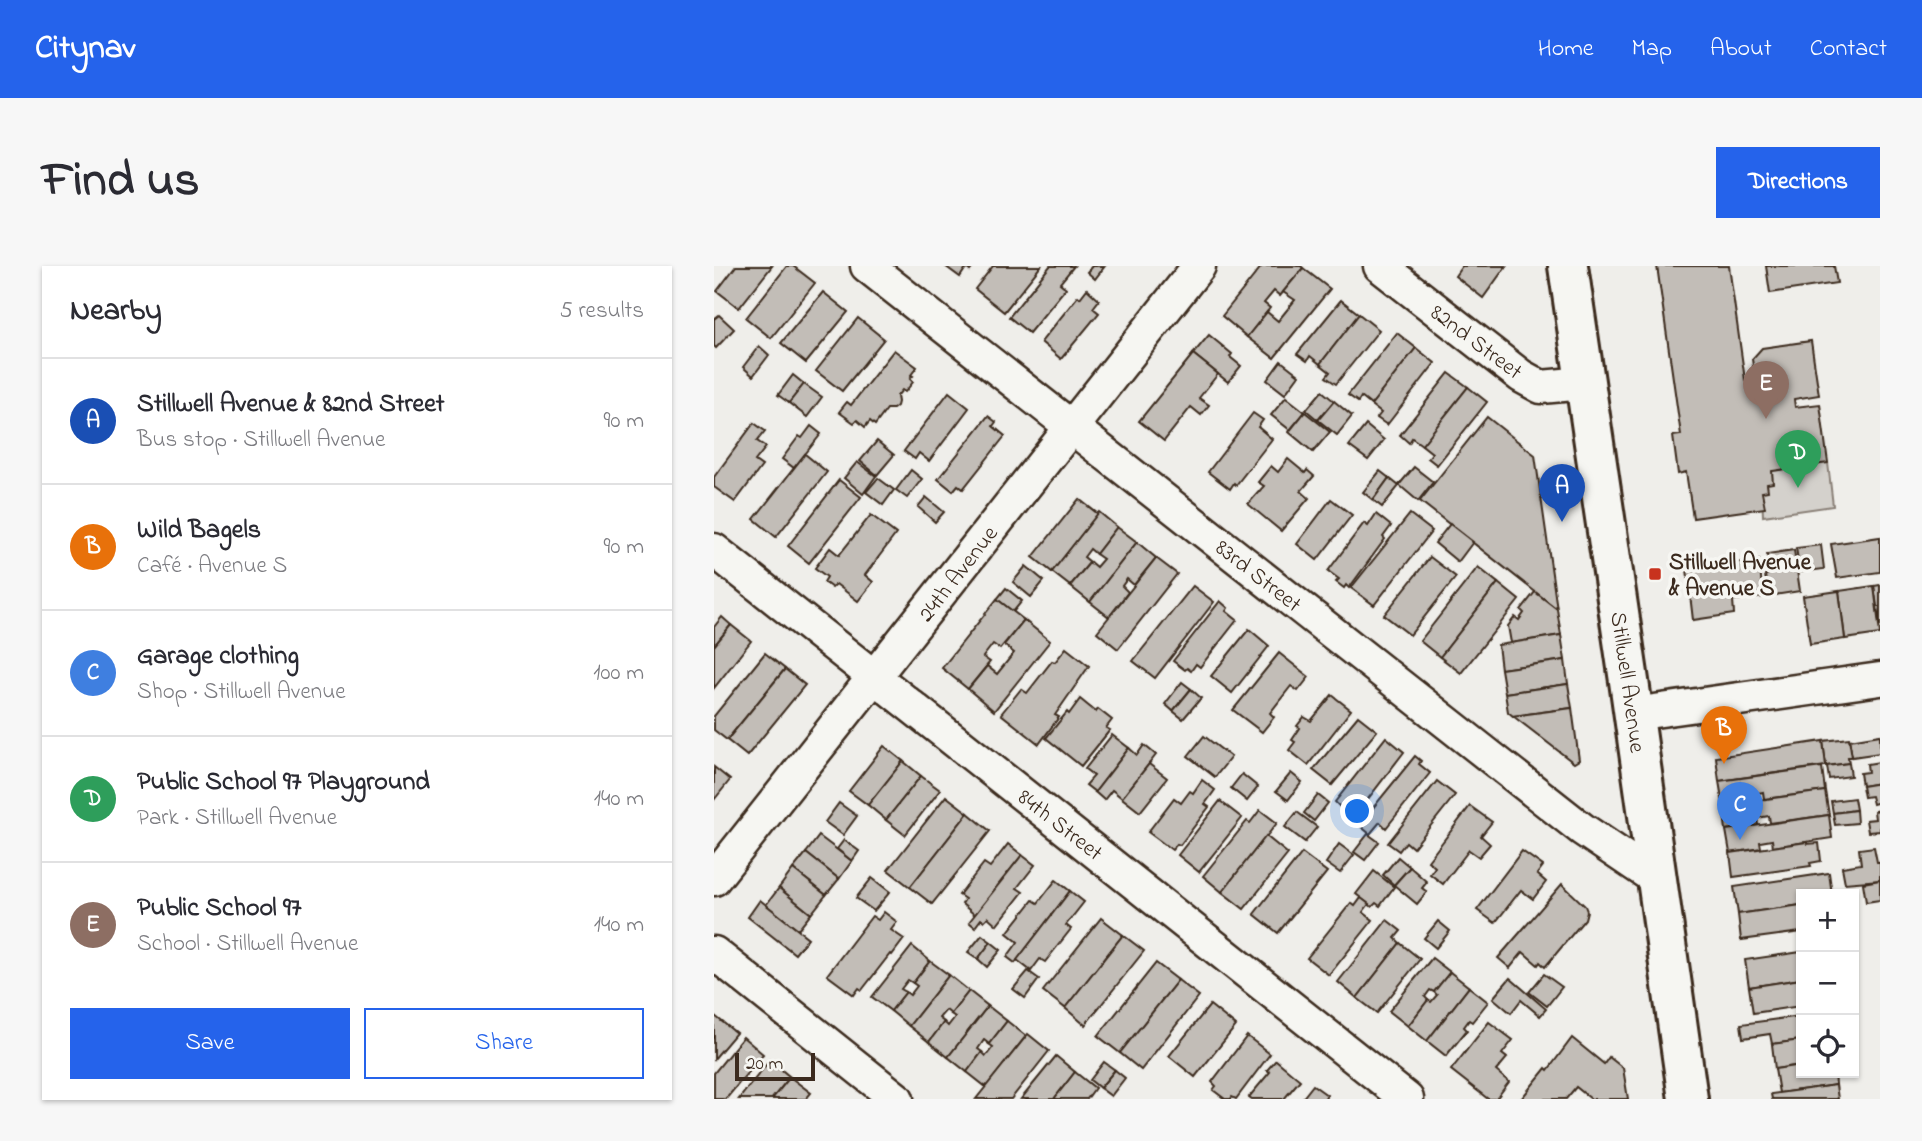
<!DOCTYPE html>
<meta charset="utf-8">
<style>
body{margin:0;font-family:"Indie Flower",sans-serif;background:#f7f7f7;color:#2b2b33}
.controls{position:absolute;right:21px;bottom:21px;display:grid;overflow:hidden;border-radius:0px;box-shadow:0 2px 5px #0004}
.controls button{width:63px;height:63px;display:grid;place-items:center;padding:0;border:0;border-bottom:2px solid #e1e1e2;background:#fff;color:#2b2b33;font:35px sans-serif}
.scale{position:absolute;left:21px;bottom:18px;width:80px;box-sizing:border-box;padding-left:7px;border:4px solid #3b2a1e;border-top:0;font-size:19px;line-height:24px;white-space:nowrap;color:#3b2a1e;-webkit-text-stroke:5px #f6f6f2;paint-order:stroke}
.you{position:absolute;left:644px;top:546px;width:24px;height:24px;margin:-18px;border:5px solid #fff;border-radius:50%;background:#1a73e8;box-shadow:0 0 0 10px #1a73e833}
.badge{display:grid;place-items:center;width:46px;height:46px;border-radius:50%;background:#2563eb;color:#fff;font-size:23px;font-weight:700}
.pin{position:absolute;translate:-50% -58px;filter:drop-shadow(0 2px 4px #0008)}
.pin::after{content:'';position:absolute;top:37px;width:24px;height:21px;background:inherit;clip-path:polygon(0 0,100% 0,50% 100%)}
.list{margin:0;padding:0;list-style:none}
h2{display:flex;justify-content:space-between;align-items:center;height:91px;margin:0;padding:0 28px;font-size:30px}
h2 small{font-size:23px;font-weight:400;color:#7c7c81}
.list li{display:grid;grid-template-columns:46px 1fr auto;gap:21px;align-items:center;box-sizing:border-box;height:126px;padding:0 28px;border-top:2px solid #e1e1e2}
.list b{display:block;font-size:26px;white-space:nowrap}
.list p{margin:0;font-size:23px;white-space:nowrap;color:#7c7c81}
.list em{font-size:23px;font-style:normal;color:#7c7c81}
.actions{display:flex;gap:14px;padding:21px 28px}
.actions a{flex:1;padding:16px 0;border:2px solid #2563eb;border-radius:0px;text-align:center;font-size:24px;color:#2563eb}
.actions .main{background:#2563eb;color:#fff}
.icon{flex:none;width:38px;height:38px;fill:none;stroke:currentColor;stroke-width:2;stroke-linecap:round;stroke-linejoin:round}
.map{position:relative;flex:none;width:1166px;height:833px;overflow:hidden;border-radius:0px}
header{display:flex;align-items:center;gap:42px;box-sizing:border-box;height:98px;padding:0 35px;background:#2563eb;color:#fff}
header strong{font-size:33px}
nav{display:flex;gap:38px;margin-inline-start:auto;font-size:24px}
.intro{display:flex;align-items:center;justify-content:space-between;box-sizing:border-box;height:168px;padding:0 42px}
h1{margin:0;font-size:49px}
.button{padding:18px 32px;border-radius:0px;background:#2563eb;color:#fff;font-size:24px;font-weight:700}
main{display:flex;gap:42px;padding:0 42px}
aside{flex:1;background:#fff;border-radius:0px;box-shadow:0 2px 5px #0004}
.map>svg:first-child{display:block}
.green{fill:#d4d1cc;stroke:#887e75;stroke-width:2}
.building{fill:#c2bdb7;stroke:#3b2a1e;stroke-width:2}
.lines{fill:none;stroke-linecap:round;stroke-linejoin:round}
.minor-casing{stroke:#3b2a1e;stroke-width:37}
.major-casing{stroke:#3b2a1e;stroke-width:44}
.minor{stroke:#f6f6f2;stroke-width:32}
.major{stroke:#f6f6f2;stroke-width:38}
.poi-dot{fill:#c8321e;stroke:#f6f6f2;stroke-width:2.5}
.labels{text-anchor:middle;stroke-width:7;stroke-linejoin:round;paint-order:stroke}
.street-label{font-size:23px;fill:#3b2a1e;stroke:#f6f6f2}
.poi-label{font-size:23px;font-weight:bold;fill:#3b2a1e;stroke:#f6f6f2;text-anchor:start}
</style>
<header>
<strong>Citynav</strong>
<nav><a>Home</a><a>Map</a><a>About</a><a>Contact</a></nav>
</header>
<div class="intro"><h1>Find us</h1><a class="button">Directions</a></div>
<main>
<aside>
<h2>Nearby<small>5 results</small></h2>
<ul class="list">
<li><span class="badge" style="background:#1a4fb4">A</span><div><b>Stillwell Avenue &amp; 82nd Street</b><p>Bus stop · Stillwell Avenue</p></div><em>90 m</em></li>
<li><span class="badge" style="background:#e8710a">B</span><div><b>Wild Bagels</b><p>Café · Avenue S</p></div><em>90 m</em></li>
<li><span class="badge" style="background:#3f7fe0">C</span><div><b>Garage clothing</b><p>Shop · Stillwell Avenue</p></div><em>100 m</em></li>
<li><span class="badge" style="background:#2e9e5b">D</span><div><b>Public School 97 Playground</b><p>Park · Stillwell Avenue</p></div><em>140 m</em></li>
<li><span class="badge" style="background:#8d6e63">E</span><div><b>Public School 97</b><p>School · Stillwell Avenue</p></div><em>140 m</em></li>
</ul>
<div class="actions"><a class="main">Save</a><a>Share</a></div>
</aside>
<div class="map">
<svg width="1166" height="833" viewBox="0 0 1166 833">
<rect width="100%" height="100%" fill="#efeeea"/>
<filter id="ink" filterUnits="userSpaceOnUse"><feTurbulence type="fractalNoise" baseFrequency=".0143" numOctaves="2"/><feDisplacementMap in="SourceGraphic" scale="14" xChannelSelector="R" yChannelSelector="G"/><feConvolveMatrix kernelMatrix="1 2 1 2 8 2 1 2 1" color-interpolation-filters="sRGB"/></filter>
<g filter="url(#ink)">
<path class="green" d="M1114,197L1119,240L1049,250L1048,226L1058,205Z"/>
<g class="building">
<path d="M22,0H58L25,42L3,25Z"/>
<path d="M73,0H79L101,17L57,72L32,52Z"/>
<path d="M231,0H260L256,5L252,2L246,11Z"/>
<path d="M279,0H327L290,46L261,23Z"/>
<path d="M336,0H360L346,17L352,22L315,67L295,51Z"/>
<path d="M378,0H391L381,13L373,6Z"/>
<path d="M548,0H587L589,2L566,30L560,25L550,37L556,42L533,71L508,50Z"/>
<path d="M748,0H792L769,32L741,10Z"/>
<path d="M943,0H1015L1031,114L1041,113L1038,93L1048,82L1097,75L1105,129L1080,133L1081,141L1106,138L1114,197L1058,205L1059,217L1053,218L1054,225L1048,226L1051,242L979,252L972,206L964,208L959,170L967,169Z"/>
<path d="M1052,0H1120L1123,17L1056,27Z"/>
<path d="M589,2L616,23L560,92L533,71L553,46L564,55L581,34L569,26Z"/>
<path d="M373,23L385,34L379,42L385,47L347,93L327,76L364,30L366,32Z"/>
<path d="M109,26L134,46L92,97L67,77Z"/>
<path d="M627,34L645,48L606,98L596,90L593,95L583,88Z"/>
<path d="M645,48L665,64L622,118L612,111L616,106L606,98Z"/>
<path d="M5,49L20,63L2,82L0,80V53Z"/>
<path d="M144,52L170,73L128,125L102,105Z"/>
<path d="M683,67L702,82L657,139L647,131L644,136L634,129Z"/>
<path d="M495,69L518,88L516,91L527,100L514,116L479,88Z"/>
<path d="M45,80L55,89L39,110L29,101Z"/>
<path d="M702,82L721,97L673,159L663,152L667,147L657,139Z"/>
<path d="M180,84L203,101L197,109L199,110L196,113L199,116L191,126L188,124L183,130L184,136L183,140L179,143H173L161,159L156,155L151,161L143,154L140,157L125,146L133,136L137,139Z"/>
<path d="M479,88L504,108L485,132L495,139L487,149L477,141L450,175L425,155Z"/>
<path d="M567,95L585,109L571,128L553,114Z"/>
<path d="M735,107L754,121L708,179L698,172L695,177L686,169Z"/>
<path d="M79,109L90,118L75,137L64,129Z"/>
<path d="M90,118L108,131L93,151L75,137Z"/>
<path d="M754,121L773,136L723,199L714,192L718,187L708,179Z"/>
<path d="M608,125L620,135L604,154L592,144Z"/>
<path d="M235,126L255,142L215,195L205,187L201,193L190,185Z"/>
<path d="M572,131L591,146L576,164L557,149Z"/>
<path d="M620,135L638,150L623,169L604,154Z"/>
<path d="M591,146L616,166L599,186L575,166Z"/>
<path d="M539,147L549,154L544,161L558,173L522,219L520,217L516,223L494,206Z"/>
<path d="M274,150L282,156L279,160L291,170L249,223L244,219L239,225L224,213Z"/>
<path d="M773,151L821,189L843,343L706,235Z"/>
<path d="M40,157L51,165L43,175L52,181L41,195L48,200L21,236L0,221V211Z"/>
<path d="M652,159L670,174L654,194L635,180Z"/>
<path d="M97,160L107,168L80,202L68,193L85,170L88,172Z"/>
<path d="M163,175L180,189L163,209L146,195Z"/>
<path d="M91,188L113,206L62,271L40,253Z"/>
<path d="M574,193L591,207L593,204L600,210L587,225L595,232L567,265L534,238L550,220L544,216L557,200L564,206Z"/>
<path d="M143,196L162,210L149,228L130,212Z"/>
<path d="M700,201L719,216L704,235L685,219Z"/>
<path d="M197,204L208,213L193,232L182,224Z"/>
<path d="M666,205L675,212L659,234L649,226Z"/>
<path d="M164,212L180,224L169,239L152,226Z"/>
<path d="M675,212L685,220L668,241L659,234Z"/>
<path d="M125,214L147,231L95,297L74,280Z"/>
<path d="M212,231L230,246L221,256L204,241Z"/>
<path d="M365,233L384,248L338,306L319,291Z"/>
<path d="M617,233L638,249L603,294L583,278Z"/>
<path d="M385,246L403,261L382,288L376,283L370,291L376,296L356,320L338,306Z"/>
<path d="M662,248L677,260L669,271L671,273L635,322L632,319L630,322L622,316L625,313L614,305L650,257L654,260Z"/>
<path d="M696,248L718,265L660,339L637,322Z"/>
<path d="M157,249L182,268L151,309L159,316L144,335L122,318L118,322L110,316L113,311L101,302L116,282L125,289Z"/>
<path d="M736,258L759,276L744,296L721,277Z"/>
<path d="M403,261L423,276L376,336L356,320L376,296L382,301L389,293L382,288Z"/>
<path d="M1166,271V306L1123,312L1117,278Z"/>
<path d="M423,276L442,292L420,319L413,313L408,320L414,326L395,351L376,336Z"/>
<path d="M1107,279L1110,303L1086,306L1082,282Z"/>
<path d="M1080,284L1086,325L1054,330L1051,309L1056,308L1053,288Z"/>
<path d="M716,291L742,311L696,369L670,349Z"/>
<path d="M442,292L463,308L404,383L383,366Z"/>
<path d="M1045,294L1049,331L1019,334L1020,348L979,354L973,303Z"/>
<path d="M312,300L330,315L317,331L299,316Z"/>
<path d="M764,301L784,317L726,391L706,375Z"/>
<path d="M784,317L805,334L747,407L726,391Z"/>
<path d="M1166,319V361L1160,320Z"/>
<path d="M479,320L500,336L441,412L419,395Z"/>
<path d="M1160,320L1166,368L1131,373L1125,325Z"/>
<path d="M292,322L308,335L299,346L283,333Z"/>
<path d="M1125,325L1131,373L1096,378L1089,330Z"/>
<path d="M821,326L843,343L847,369L797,377L794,360L801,351L805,354L810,347L807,344Z"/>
<path d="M283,333L310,354L286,383L279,378L269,391L276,396L254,423L228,402Z"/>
<path d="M506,335L514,342L512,345L523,354L486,401L482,398L477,405L473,402L471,404L459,395Z"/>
<path d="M8,351L17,359L0,380V361Z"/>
<path d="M310,354L336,375L280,445L254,423L273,400L283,408L300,387L290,379Z"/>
<path d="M17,359L37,375L0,422V380Z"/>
<path d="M535,363L555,380L518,427L497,410Z"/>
<path d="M847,369L851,394L787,403L784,379Z"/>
<path d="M352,382L375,400L341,449L345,451L325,478L287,448L307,423L313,427L338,395L341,396Z"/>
<path d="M51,387L71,403L13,474L0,464V450Z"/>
<path d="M565,387L595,411L584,425L577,420L556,447L560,451L548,466L519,444Z"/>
<path d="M851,394L854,418L791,427L787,403Z"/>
<path d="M71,403L91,419L33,490L13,474Z"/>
<path d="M468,416L477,423L459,445L451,438Z"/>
<path d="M854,418L858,442L799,450L794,446L791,427Z"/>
<path d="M477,423L487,432L469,453L459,445Z"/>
<path d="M618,429L637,444L594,499L575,484L581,476L578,474L586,462L583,460L590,451L597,455Z"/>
<path d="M366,433L382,446L384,443L398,454L392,462L396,464L367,500L332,472L353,446L355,448Z"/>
<path d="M858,442L865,494L860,497L799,450Z"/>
<path d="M644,450L663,465L618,519L599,504Z"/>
<path d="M398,469L415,482L381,526L372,519L380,510L371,503Z"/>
<path d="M1166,469V487L1138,491L1135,474Z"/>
<path d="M490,470L517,491L501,511L474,490Z"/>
<path d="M672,471L690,486L647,542L643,539L640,542L632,536L627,542L621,536Z"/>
<path d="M1135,472L1138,491H1134L1135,497L1112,500L1109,475Z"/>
<path d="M1109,475L1112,500L1005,515L1002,491Z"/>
<path d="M430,479L442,489L408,532L398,524L390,534L381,526L415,482L423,489Z"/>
<path d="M170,480L189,495L154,539L135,525Z"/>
<path d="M701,490L707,495L705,498L716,507L672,562L666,556L656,568L645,559Z"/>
<path d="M189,495L207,510L172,554L154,539Z"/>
<path d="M1166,496V517L1148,520L1146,507L1154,506L1153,498Z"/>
<path d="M1135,497L1137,510L1115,513L1113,500Z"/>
<path d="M435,498L453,512L426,546L408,532Z"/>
<path d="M0,501L16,514L0,534Z"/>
<path d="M1108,501L1111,525L1050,533L1049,526L1040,528L1041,535L1009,539L1005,515Z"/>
<path d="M577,507L588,516L574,534L562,525Z"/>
<path d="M528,508L544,521L533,535L517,522Z"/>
<path d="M207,510L226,524L191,569L172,554Z"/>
<path d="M488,514L501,524L491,538L495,541L466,579L463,578L458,584L434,566L460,532L467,537L476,525L479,527Z"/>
<path d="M723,515L741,529L699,582L692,576L685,585L674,577Z"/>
<path d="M1166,517V536L1159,538L1157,530L1150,531L1148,520Z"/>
<path d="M1111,525L1115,549L1056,557L1055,550L1043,552L1044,559L1012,564L1009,539Z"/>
<path d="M604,529L614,537L600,555L590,547Z"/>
<path d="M232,530L254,547L196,621L174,604Z"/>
<path d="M1140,532L1142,544L1119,547L1117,535Z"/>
<path d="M506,535L528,552L485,606L464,589Z"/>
<path d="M125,537L143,550L129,569L111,556Z"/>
<path d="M756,540L778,556L767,570L776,578L765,591L755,584L729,618L716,608L721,601L714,595Z"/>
<path d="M546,544L563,557L508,626L489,610L533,555L536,557Z"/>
<path d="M1142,544L1143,557L1121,559L1119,547Z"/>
<path d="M1166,544V565L1154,566L1152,554L1161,553L1160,545Z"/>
<path d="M583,546L603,561L591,576L571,561Z"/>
<path d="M254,547L276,565L218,638L196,621Z"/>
<path d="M1115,549L1118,572L1059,581L1058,574L1046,576L1047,582L1016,587L1012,564Z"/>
<path d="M654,568L665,576L651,594L640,586Z"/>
<path d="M105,570L138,595L125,613L92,587Z"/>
<path d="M552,570L574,588L530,643L508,626Z"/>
<path d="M130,574L145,585L138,595L123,583Z"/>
<path d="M1093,576V578L1105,577L1107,595L1096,597L1097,600L1019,611L1016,587Z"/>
<path d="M294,578L308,589L261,649L248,638L251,633L245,629L270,597L276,601Z"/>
<path d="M625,578L640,589L626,607L612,597Z"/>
<path d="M1160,581L1163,596H1166V614L1131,617L1128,601L1147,598L1145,583Z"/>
<path d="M808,585L829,600L823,608L832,616L819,633L807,624L781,657L763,644Z"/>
<path d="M92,587L125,613L112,629L79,603Z"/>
<path d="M588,587L613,606L564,667L540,648Z"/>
<path d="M308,589L321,599L303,622L309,626L283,659L274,651L270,655L267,653L261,661L255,656Z"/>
<path d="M684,591L696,601L680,619L669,609Z"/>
<path d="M696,601L713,616L708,622L713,626L703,638L680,619Z"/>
<path d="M79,603L112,629L97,648L65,622Z"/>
<path d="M660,605L680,621L666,640L662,637L658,641L642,628Z"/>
<path d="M1115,607L1118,628H1087V639L1024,648L1020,621Z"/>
<path d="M158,612L176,626L160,645L142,632Z"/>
<path d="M342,614L356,625L301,697L293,691L304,676L293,667L319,634L324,637Z"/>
<path d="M1166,614V634L1152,636L1149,617Z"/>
<path d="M848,618L871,640L873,645L871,653L831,701L826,696L824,699L809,686L796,702L784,692Z"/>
<path d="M65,622L97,648L84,664L52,639Z"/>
<path d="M356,625L370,636L352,659L357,663L331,696L326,693L317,705L303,694Z"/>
<path d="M647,632L655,638L649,646L659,654L615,709L593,692L637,637L641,640Z"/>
<path d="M46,634L94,672L81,688L34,651Z"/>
<path d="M1087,639V666L1027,674L1024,648Z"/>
<path d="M170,646L183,656L177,664L190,673L178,689L176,688L148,724L145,722L140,729L113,709L158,650L164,654Z"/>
<path d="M387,652L409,669L351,742L329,725Z"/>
<path d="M673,654L687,665L681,672L686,677L643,732L624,716Z"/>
<path d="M724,655L736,665L722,682L710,672Z"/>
<path d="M268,669L277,676L264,693L254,686Z"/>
<path d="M409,669L430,685L371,759L351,742Z"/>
<path d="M277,676L287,684L273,701L264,693Z"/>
<path d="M686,677L706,693L663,747L643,732Z"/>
<path d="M198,680L216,695L199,717L194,714L187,723L192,726L177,745L158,731Z"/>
<path d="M1087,686V713L1035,721L1031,694Z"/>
<path d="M718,692L736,706L720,726L716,724L711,731L714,734L694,760L675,745Z"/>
<path d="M216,695L235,709L195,760L177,745L192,726L196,729L203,720L199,717Z"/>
<path d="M442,697L464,714L406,787L384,770Z"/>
<path d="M314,705L325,713L311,732L299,723Z"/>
<path d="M736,706L755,721L713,775L694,760L714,734L717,736L723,729L720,726Z"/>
<path d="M830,708L848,721L833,740L815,726Z"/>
<path d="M235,709L255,725L237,748L232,744L225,752L230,756L215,776L195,760Z"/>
<path d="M796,712L832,743L826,750L807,734L797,747L779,732Z"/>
<path d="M1087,713V740L1039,747L1035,721Z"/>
<path d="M464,714L485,730L427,804L406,787Z"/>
<path d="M755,721L774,736L758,756L755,754L750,761L753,764L732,790L713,775Z"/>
<path d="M255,725L274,740L234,791L215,776L230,756L234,760L241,751L237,748Z"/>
<path d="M496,739L522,760L481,811L455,790Z"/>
<path d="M274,740L293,755L275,778L270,774L264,783L268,786L253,806L234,791Z"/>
<path d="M1,750L22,767L0,793V752Z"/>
<path d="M1087,750V774L1058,778L1056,768L1029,772L1027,758Z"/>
<path d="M293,755L312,770L272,821L253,806L268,786L272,790L279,781L275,778Z"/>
<path d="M775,756L799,774L788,788L793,792L782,805L795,816L782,833H774L737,804Z"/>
<path d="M314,768L335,785L297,833H262Z"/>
<path d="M533,770L556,788L522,833L518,831L517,833H511L499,824L502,820L498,816Z"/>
<path d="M29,771L49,788L12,833H0V807Z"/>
<path d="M858,772L890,798L895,791L909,802L914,833H877L862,821L852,833H807L832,802L834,804Z"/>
<path d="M1087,774V799L1061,803L1058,778Z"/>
<path d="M342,790L361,806L340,833H307Z"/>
<path d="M56,794L76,811L58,833H25Z"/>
<path d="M562,794L586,814L570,833H538L535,831L556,806L553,804Z"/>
<path d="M390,796L401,804L386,822L376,814Z"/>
<path d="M1087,799V807H1121L1122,819L1065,827L1061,803Z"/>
<path d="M401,804L411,812L397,830L386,822Z"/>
<path d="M361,806L381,822L373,833H340Z"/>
<path d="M76,811L97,827L92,833H58Z"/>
<path d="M599,819L613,829L611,833H588Z"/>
<path d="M1122,819L1124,833H1058L1057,828Z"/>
</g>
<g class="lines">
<defs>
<g id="minor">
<path d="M153,0L868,563L942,613"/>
<path d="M666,0L807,110L827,121L871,117"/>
<path d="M0,284L693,833"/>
<path d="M919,448L1166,413"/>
<path d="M0,613L485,0"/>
<path d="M0,687L183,833"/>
</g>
<path id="major" d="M854,0L915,415L974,833"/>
</defs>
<use href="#minor" class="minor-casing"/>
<use href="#major" class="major-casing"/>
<use href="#minor" class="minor"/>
<use href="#major" class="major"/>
</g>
</g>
<rect class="poi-dot" x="934" y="301" width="14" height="14" rx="3.5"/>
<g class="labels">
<g class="street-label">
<text transform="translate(763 75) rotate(37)" y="8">82nd Street</text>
<text transform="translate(243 307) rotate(-52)" y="8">24th Avenue</text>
<text transform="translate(545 309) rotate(38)" y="8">83rd Street</text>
<text transform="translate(915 416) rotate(82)" y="8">Stillwell Avenue</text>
<text transform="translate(347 558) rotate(38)" y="8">84th Street</text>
</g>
<g class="poi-label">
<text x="955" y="303">Stillwell Avenue<tspan x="955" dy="26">&amp; Avenue S</tspan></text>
</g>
</g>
</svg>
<div class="controls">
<button>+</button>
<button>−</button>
<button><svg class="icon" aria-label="locate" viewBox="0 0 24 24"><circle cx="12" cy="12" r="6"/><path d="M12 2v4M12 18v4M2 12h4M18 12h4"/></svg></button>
</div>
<div class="scale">20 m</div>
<div class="you"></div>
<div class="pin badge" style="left:848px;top:256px;background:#1a4fb4">A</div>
<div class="pin badge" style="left:1010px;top:498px;background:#e8710a">B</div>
<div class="pin badge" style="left:1026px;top:574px;background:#3f7fe0">C</div>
<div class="pin badge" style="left:1084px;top:222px;background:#2e9e5b">D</div>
<div class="pin badge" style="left:1052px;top:153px;background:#8d6e63">E</div>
</div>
</main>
